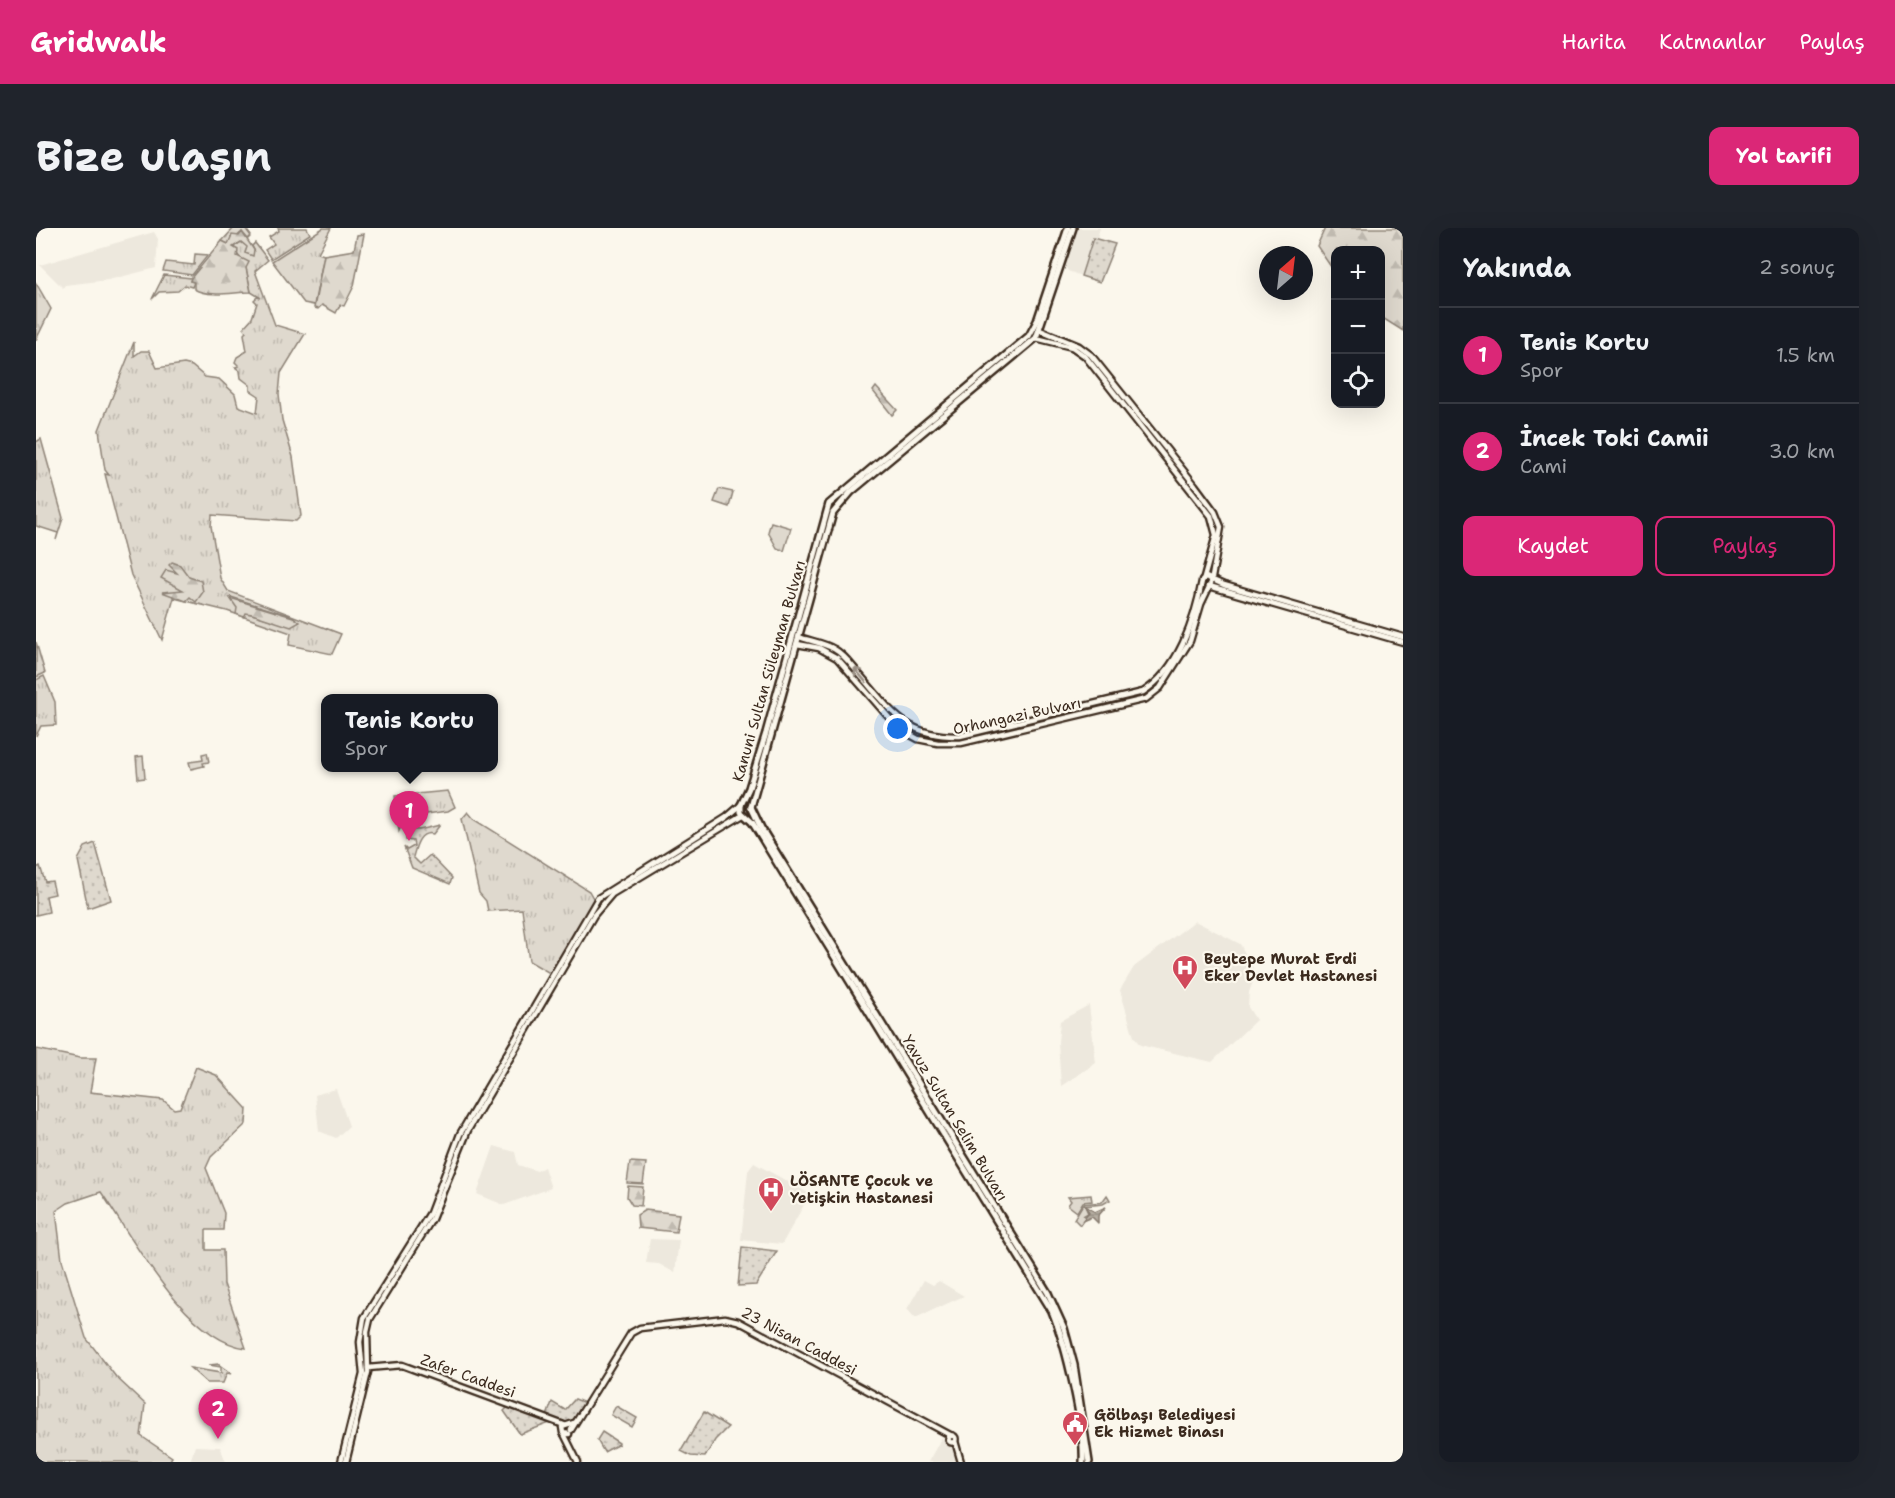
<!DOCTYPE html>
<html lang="tr">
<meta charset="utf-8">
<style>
body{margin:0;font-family:"Shantell Sans",sans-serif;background:#20242c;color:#f1f3f6}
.controls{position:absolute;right:18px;top:18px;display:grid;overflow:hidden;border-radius:12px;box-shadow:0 6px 24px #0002}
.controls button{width:54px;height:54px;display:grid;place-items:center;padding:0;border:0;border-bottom:2px solid #363941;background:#171b24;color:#f1f3f6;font:30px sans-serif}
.compass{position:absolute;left:1223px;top:18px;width:54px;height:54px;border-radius:50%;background:#171b24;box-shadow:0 6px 24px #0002;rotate:28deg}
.you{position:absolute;left:862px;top:501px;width:21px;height:21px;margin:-15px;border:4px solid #fff;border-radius:50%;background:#1a73e8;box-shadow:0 0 0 9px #1a73e833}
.badge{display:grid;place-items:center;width:39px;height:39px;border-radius:50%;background:#db2777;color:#fff;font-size:20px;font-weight:700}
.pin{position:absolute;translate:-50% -50px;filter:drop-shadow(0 2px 3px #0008)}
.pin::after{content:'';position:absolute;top:32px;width:21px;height:18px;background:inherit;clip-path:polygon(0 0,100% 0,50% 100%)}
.popup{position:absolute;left:285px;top:466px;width:177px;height:78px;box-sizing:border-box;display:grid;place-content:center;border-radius:12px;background:#171b24;filter:drop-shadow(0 2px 4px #0005);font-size:20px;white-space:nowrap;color:#9ea1a6}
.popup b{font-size:22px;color:#f1f3f6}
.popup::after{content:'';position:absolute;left:50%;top:100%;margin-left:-12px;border:12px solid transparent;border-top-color:#171b24}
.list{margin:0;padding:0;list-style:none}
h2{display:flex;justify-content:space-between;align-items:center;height:78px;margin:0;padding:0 24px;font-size:26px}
h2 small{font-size:20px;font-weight:400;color:#9ea1a6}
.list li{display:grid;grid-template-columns:39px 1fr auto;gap:18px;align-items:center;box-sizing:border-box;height:96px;padding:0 24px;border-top:2px solid #363941}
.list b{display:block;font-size:22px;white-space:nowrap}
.list p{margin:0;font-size:20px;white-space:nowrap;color:#9ea1a6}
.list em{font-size:20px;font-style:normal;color:#9ea1a6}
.actions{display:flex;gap:12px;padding:18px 24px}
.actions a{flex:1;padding:14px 0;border:2px solid #db2777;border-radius:12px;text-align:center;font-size:21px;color:#db2777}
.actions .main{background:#db2777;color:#fff}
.icon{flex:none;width:33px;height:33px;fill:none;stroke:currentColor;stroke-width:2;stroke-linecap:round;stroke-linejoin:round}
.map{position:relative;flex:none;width:1367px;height:1234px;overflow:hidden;border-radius:12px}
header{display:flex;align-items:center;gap:36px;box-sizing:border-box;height:84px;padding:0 30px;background:#db2777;color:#fff}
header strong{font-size:28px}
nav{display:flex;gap:33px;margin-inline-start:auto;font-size:21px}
.intro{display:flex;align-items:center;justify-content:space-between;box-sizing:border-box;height:144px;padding:0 36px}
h1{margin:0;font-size:42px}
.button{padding:15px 27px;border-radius:12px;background:#db2777;color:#fff;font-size:21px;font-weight:700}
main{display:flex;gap:36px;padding:0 36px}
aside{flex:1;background:#171b24;border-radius:12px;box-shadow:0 6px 24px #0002}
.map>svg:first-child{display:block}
.built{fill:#ede8dd}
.grass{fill:url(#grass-tufts);stroke:#8d8276;stroke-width:1.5;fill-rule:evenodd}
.forest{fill:url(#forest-firs);stroke:#8d8276;stroke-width:1.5}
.park{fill:url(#park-dots);stroke:#8d8276;stroke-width:1.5}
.pitch{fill:#dfd9ce;stroke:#8d8276;stroke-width:1.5}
.water{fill:url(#water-rules);stroke:#85796d;stroke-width:1.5}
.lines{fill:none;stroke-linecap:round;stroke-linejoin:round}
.secondary-casing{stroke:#3b2a1e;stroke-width:9}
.primary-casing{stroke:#3b2a1e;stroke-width:10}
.secondary{stroke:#fbf7ec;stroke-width:4.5}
.primary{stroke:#fbf7ec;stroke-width:5}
.oneway{stroke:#9b9085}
.labels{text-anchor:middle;stroke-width:4.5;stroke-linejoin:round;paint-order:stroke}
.street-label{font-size:15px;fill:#3b2a1e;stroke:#fbf7ec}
.poi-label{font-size:15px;font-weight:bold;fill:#3b2a1e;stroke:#fbf7ec;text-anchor:start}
</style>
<header>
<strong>Gridwalk</strong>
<nav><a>Harita</a><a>Katmanlar</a><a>Paylaş</a></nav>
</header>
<div class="intro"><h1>Bize ulaşın</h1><a class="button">Yol tarifi</a></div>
<main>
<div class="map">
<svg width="1367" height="1234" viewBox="0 0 1367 1234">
<defs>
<pattern id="grass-tufts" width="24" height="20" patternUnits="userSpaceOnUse" patternTransform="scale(1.5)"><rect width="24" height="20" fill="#dfd9ce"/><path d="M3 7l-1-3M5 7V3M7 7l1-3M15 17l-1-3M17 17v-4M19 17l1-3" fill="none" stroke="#c0bab0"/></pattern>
<pattern id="forest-firs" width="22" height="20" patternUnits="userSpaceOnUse" patternTransform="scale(1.5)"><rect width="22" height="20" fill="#dfd9ce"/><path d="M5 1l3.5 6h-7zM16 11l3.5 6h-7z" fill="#c0bab0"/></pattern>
<pattern id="park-dots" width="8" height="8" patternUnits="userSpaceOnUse" patternTransform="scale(1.5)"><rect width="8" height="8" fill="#dfd9ce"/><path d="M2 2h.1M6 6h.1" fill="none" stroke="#c0bab0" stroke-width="1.8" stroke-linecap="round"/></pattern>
<pattern id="water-rules" width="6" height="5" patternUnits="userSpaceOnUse" patternTransform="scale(1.5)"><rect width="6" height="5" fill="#b6aea2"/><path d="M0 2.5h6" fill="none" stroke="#958e83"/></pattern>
</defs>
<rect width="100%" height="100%" fill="#fbf7ec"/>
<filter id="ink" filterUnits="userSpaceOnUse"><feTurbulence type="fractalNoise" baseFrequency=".0167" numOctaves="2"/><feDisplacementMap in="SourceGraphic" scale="12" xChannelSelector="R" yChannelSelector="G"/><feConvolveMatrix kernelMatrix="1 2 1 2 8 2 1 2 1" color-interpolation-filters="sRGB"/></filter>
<g filter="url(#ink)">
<g class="built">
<path d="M1040,0H1064L1061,10L1056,11L1045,48L1032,43L1028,37Z"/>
<path d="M118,4L122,11L120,40L72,52L29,57L27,60L4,37Z"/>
<path d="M1159,693L1204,716L1220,746L1213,764L1212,779L1220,792L1176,834L1104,817L1098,809L1084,762L1098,739Z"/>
<path d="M1053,777L1060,835L1025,858L1022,814L1024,793Z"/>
<path d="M300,861L313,898L300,910L283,903L279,867Z"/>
<path d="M458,918L479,924L482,937L501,943L508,939L515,960L468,977L441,966Z"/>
<path d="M718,935L774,966L746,1016L705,1012L712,943Z"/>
<path d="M614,1011L643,1012L639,1045L623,1036L610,1035Z"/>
<path d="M888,1052L897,1057L903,1053L928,1068L879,1090L871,1081Z"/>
<path d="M906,1209L917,1221L922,1234H892Z"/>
<path d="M159,1218L184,1219L190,1234H154Z"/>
</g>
<g class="grass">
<path d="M198,0H209L215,8L212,11L206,4L192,16L186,13Z"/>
<path d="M242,0H271L274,6L235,31L229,22L238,16L233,9L243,3Z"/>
<path d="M287,0H295L282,25L288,27L278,77L268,75L236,33Z"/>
<path d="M205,14L218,22L216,18L219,15L232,32L219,43L239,97L269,106L245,145L243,166L246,192L257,229L265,288L260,293L176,287L175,298L184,350L192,363L305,406L296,426L253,417L255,405L191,383L138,370L126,412L95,347L69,246L73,247L69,242L63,202L98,114V128L105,123H113L121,140L148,136L156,138L169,149L183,151L199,166L202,178L221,185L223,168L214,162V157L205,150L204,143L199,139L203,138L199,134L201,129L211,123L208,106L210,104L207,100L216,90L221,75L218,72L221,69L225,70L215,64L210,40L197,19ZM195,369L257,389L263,394L255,398L216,386L210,385L208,388Z"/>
<path d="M159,26L172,27L156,47L127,43L130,34L158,37Z"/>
<path d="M128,47L155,50L154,53L158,54L156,59L149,57L142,63L123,64L116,71Z"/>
<path d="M0,55L15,81L0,112Z"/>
<path d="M5,211L27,290L20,312L22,305L0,298V214Z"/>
<path d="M683,261L697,264L693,279L678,274Z"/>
<path d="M735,294L755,300L748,323L741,320L732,304Z"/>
<path d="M0,414L9,445L0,449Z"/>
<path d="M8,448L19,474L20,497L5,498L0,508V452Z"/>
<path d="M107,528L109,550L102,551L100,529Z"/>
<path d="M412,563L419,579L412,583L369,589L363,603L359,568Z"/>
<path d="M432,584L438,591L553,663L558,672L517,747L493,733L486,681L452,683L450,673L443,665L426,591Z"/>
<path d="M0,821L44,830H60L54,864L127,872L138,881L144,880L160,839L180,847L211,881L210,896L175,929L170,940L188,985L187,1002H170V1022H187L188,1056L210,1120C150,1113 96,1009 65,964L32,975L20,983L26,1032L50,1110L80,1149L109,1176L105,1208L136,1229L133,1234H0Z"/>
<path d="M1055,967L1056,973L1047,974L1041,984L1032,977L1035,973L1032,969Z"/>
<path d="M1071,967L1074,972L1067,976L1049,978L1052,985L1047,988L1051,987L1044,997L1038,991L1047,976L1066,974Z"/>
<path d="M182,1136L196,1146L191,1145L187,1155H171L154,1140L185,1145V1139L173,1137Z"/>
</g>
<g class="forest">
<path d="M1289,0H1367V103L1345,89L1344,22H1300L1299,45L1281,18Z"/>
<path d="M206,4L218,22L217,28L209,25L211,19L205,14L197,19L202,22L201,28L213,34L210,40L215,64C197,64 174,70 158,61V54L154,53L155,50L186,13L192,16L196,7L203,8Z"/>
<path d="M328,6L318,58L308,78L304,77L300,85L286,77L282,81L278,80L288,27L318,22L321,7Z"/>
<path d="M840,159L861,182L856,187L837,163Z"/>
<path d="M136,334L144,337L153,349L165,353L167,364L160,374L154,369L150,373L126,364L147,362L125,350L130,342L141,345L133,337Z"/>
<path d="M194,370L257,389L264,394L255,399L216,386L210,385L208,389L200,386L201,380Z"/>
<path d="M594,934L610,935L607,956L591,955Z"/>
<path d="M592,958L607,959L605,978L596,977L591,969Z"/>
<path d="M609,982L643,986L640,1004L602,1000L601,987Z"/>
</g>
<g class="park">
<path d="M1057,10L1079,16L1064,54L1045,48Z"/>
<path d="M404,597L397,606C383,603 380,618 377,629L384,636L394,627L416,650L414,656L376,640L368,619L371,622L378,618L377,613L370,612V601L383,602Z"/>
<path d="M59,615L75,672L52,680L42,632L49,619Z"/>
<path d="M4,638L9,654L16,653L19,666L10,668L13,684L0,687V640Z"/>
<path d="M706,1019L741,1023L720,1057L702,1058Z"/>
<path d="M539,1171L549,1175L537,1192L528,1195L511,1188L516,1174L529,1182Z"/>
<path d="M473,1178L514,1195L484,1206L468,1183Z"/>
<path d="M580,1178L601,1190L596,1199L575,1187Z"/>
<path d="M668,1184L692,1199L679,1212L669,1229L655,1228L645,1223Z"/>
<path d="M566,1204L583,1215V1216L568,1224L561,1212Z"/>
</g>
<path class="pitch" d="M171,525L173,534L167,535L168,538L155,541L153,534L167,532L166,526Z"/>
<path class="water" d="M1049,978L1059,984L1070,979L1062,988V995L1056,989L1046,993L1053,985Z"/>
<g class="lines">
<defs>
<g id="secondary">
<path d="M1000,110L1036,119L1049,128L1175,288L1180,307L1168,350"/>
<path d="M1173,358L1367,414"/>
<path d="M763,409C774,413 788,415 798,421C809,427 816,438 824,447C857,485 870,509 924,508L1107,464C1142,442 1159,392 1166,353L1170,349L1188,357L1367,409"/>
<path d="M761,416L783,420L801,430L862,500L882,511L902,515H925L1110,471L1124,460L1154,413L1165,376L1175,355L1185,299L1179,284L1159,257L1055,127L1043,118L1004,102"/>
<path d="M332,1140L366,1137L528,1197"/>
<path d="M535,1202L595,1105L604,1100L689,1090L702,1093L916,1208"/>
<path d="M528,1206L542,1234"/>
<path d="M533,1206L527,1205L526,1199L538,1195"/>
<circle cx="916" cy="1211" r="3.5"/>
<path d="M919,1213L925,1234"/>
<path d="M305,1234L327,1146L324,1114L328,1090L394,985L424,906L562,670L691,589L705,577"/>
<path d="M310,1234L332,1144L331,1104L334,1091L396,991L432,902L558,687L576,666L707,587"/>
</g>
<g id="primary">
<path d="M705,577V584L716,594L1016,1083C1030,1117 1049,1198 1047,1234"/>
<path d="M705,577L713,560L730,505L793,276L993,108L1001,93L1032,0"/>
<path d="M715,579L725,600L1012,1065L1028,1100L1038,1137L1053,1234"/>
<path d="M715,579L797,285L815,264L1000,110L1037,0"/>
</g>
</defs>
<use href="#secondary" class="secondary-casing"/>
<use href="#primary" class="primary-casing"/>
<use href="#secondary" class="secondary"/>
<use href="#primary" class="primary"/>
</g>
<defs><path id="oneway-shaft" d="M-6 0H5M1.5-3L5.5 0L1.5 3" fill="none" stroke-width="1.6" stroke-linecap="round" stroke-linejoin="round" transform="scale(1.5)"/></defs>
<use class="oneway" href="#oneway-shaft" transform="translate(824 447) rotate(-130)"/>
</g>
<defs>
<symbol id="hospital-pin" viewBox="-11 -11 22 30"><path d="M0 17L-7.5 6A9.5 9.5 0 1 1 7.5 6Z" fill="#d1495b" stroke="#fbf7ec"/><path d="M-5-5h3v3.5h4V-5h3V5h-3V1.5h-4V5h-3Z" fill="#fff"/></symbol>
<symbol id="civic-pin" viewBox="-11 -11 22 30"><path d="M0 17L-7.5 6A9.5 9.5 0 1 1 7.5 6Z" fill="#d1495b" stroke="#fbf7ec"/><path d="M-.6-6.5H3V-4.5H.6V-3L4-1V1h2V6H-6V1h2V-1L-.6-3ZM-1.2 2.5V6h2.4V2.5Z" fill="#fff"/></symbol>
</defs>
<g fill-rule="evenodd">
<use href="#hospital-pin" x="1134" y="725" width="30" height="40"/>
<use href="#hospital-pin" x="720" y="947" width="30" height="40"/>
<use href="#civic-pin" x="1024" y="1181" width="30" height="40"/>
</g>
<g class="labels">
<g class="street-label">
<text transform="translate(733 443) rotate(-74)" y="5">Kanuni Sultan Süleyman Bulvarı</text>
<text transform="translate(981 488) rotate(-12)" y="5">Orhangazi Bulvarı</text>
<text transform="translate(919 890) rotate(59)" y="5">Yavuz Sultan Selim Bulvarı</text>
<text transform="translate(763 1113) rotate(28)" y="5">23 Nisan Caddesi</text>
<text transform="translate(432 1148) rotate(20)" y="5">Zafer Caddesi</text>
</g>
<g class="poi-label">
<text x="1168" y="736">Beytepe Murat Erdi<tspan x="1168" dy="17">Eker Devlet Hastanesi</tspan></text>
<text x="754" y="958">LÖSANTE Çocuk ve<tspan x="754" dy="17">Yetişkin Hastanesi</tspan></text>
<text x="1058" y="1192">Gölbaşı Belediyesi<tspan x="1058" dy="17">Ek Hizmet Binası</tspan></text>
</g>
</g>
</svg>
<div class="controls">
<button>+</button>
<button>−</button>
<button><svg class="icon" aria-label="locate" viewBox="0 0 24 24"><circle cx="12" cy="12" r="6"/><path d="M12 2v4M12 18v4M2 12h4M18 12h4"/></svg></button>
</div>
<svg class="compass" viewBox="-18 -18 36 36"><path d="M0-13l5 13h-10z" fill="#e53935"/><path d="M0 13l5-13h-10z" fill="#9ea1a6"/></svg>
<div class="you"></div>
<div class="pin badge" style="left:373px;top:613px">1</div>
<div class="popup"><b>Tenis Kortu</b>Spor</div>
<div class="pin badge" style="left:182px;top:1211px">2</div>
</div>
<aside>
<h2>Yakında<small>2 sonuç</small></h2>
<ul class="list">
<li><span class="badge">1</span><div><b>Tenis Kortu</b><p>Spor</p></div><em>1.5 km</em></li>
<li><span class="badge">2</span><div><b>İncek Toki Camii</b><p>Cami</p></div><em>3.0 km</em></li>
</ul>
<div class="actions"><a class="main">Kaydet</a><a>Paylaş</a></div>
</aside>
</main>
